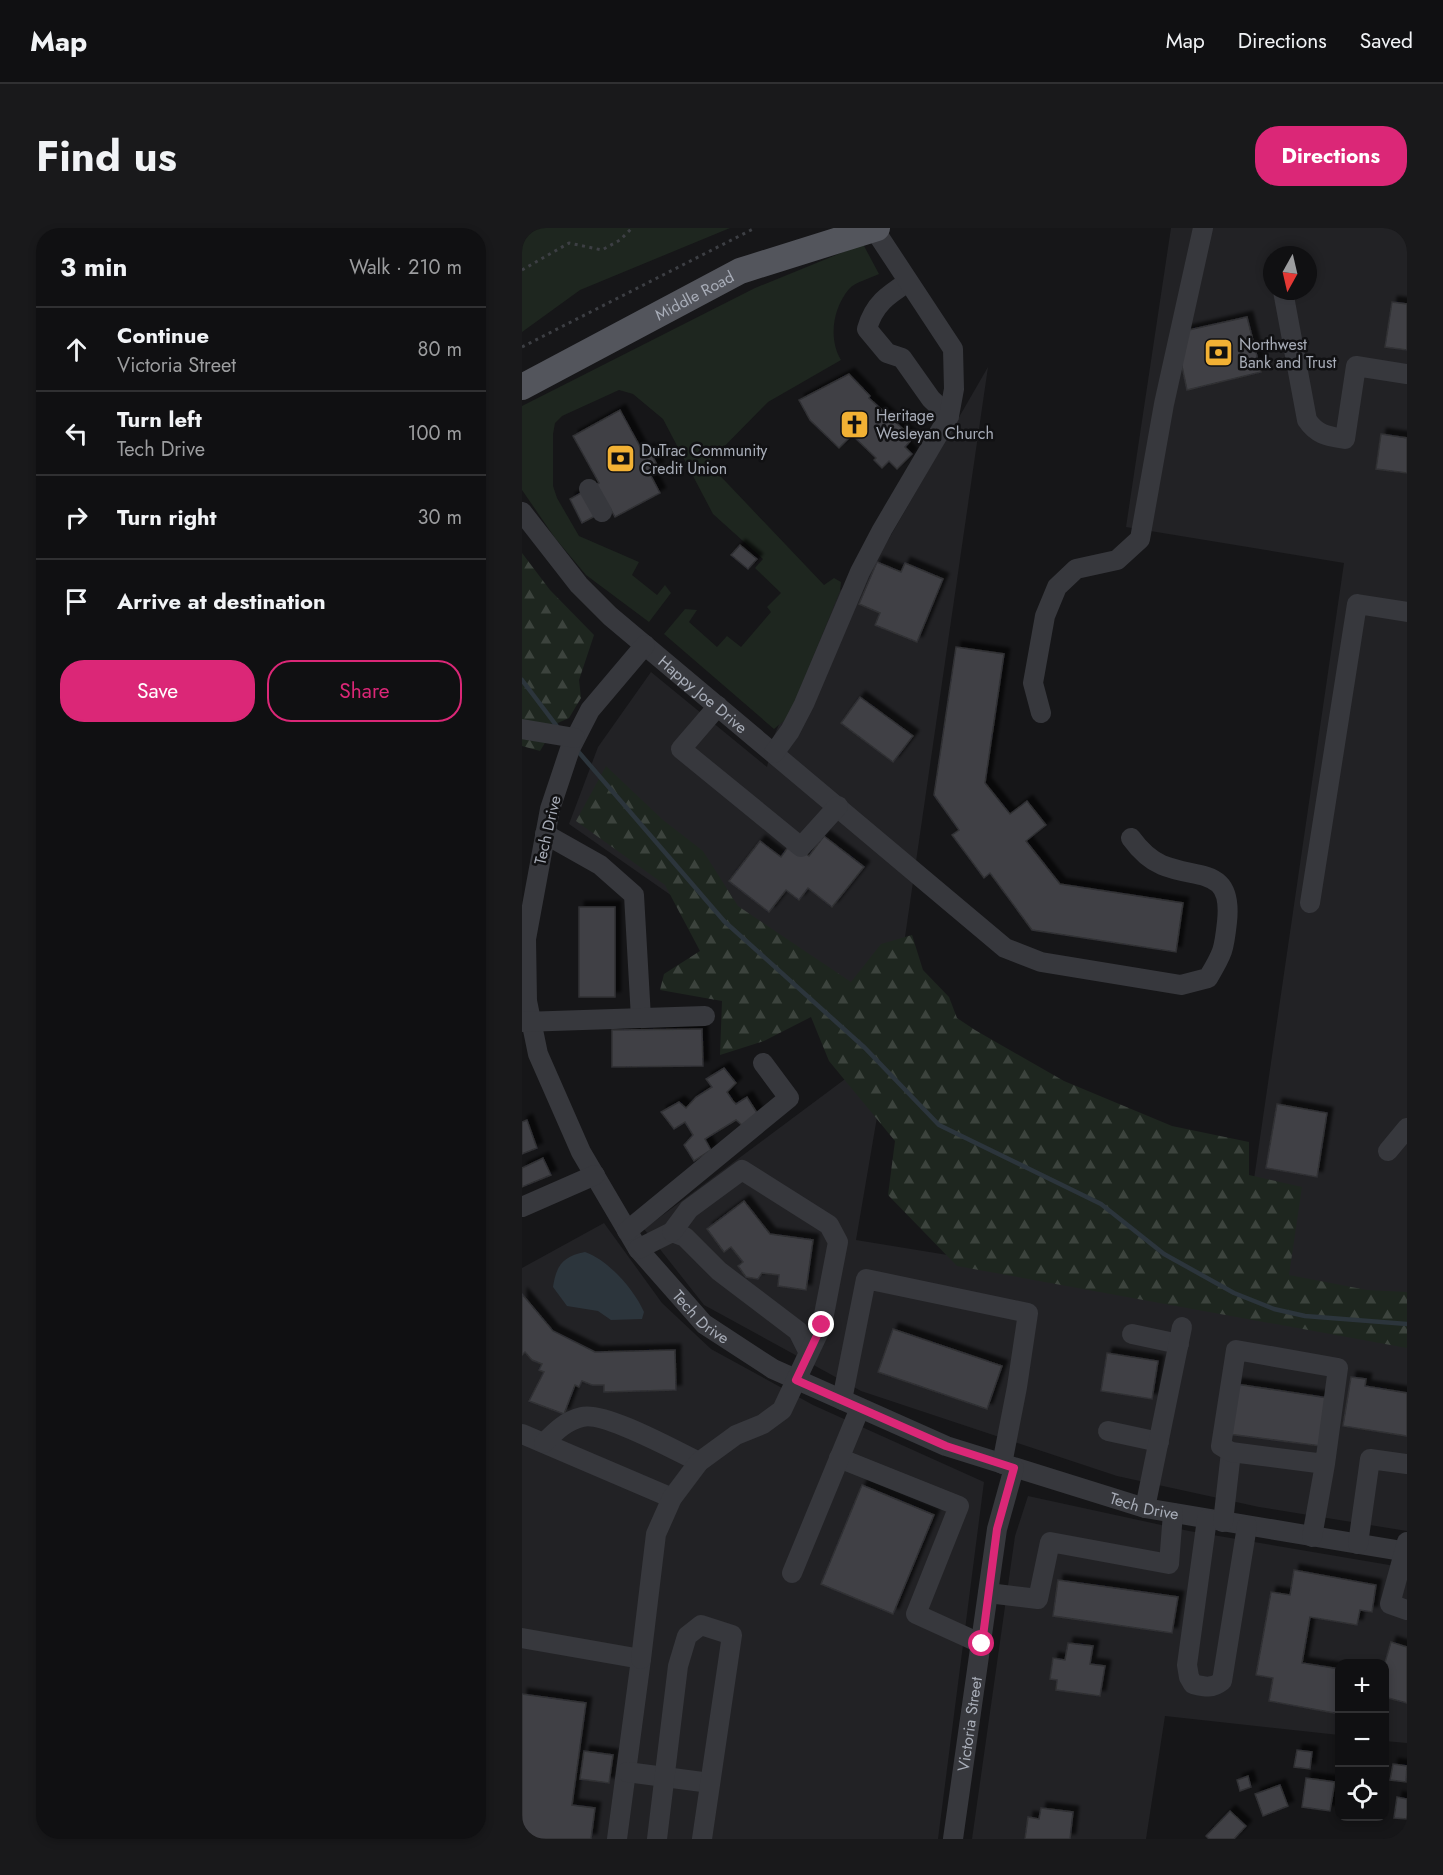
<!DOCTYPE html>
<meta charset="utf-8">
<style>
body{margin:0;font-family:Jost,sans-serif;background:#19191b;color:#f1f3f6}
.controls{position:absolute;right:18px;bottom:18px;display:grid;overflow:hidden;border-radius:12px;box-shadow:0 3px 9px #0003}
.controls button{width:54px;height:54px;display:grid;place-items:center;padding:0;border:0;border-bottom:2px solid #303032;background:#101012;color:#f1f3f6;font:30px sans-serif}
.compass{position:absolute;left:741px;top:18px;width:54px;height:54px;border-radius:50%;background:#101012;box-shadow:0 3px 9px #0003;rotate:188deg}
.stop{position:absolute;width:18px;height:18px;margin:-14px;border:4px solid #db2777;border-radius:50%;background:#fff}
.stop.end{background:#db2777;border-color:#fff;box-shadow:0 2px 6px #0008}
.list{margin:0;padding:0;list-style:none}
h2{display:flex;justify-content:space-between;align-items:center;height:78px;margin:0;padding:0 24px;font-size:26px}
h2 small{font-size:20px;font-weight:400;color:#9c9d9f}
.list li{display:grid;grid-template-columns:39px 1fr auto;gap:18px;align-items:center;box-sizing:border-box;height:84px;padding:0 24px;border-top:2px solid #303032}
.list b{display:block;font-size:22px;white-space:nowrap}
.list p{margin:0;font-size:20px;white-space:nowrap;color:#9c9d9f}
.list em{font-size:20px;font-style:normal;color:#9c9d9f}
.actions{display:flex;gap:12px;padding:18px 24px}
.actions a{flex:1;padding:14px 0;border:2px solid #db2777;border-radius:24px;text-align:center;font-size:21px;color:#db2777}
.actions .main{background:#db2777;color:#fff}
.icon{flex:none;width:33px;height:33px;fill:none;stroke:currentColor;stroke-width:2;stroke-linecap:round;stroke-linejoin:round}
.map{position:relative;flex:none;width:885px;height:1611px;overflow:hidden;border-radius:24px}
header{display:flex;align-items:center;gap:36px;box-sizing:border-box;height:84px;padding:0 30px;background:#101012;border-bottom:2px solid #303032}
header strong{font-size:28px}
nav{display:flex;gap:33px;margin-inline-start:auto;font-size:21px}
.intro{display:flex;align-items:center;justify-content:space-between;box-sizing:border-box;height:144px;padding:0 36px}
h1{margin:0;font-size:42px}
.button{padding:15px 27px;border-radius:24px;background:#db2777;color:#fff;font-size:21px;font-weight:700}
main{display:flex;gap:36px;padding:0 36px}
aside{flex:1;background:#101012;border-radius:24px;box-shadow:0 3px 9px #0003}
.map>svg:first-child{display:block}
.built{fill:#222225;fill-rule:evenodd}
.grass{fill:#1e261f}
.forest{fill:url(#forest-firs)}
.water{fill:#2c353c}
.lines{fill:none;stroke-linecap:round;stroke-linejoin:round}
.stream{stroke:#2c353c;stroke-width:4.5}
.building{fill:#404145;stroke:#303034;stroke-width:1.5;filter:url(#shadow)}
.path{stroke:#3d3f44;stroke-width:3;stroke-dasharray:3 4.5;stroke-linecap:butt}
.minor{stroke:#37383d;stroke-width:20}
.major{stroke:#53555c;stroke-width:26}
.route{stroke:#db2777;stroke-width:8}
.labels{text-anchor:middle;stroke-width:5;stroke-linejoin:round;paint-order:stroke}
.street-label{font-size:16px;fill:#a8adb8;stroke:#111113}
.poi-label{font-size:16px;fill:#a8adb8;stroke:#111113;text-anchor:start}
</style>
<header>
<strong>Map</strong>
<nav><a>Map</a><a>Directions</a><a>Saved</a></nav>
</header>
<div class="intro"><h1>Find us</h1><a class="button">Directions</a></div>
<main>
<aside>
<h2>3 min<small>Walk · 210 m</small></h2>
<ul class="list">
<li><svg class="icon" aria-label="ahead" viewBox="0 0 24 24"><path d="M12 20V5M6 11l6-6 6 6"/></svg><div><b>Continue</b><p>Victoria Street</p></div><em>80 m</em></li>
<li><svg class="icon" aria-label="left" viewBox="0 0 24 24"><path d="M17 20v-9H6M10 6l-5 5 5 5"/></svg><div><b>Turn left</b><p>Tech Drive</p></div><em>100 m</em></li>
<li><svg class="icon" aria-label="right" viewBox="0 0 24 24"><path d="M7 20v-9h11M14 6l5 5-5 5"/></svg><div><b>Turn right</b></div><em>30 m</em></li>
<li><svg class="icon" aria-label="arrive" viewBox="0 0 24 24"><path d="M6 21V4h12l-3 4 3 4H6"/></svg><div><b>Arrive at destination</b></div></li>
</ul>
<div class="actions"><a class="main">Save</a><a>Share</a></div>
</aside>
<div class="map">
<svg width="885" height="1611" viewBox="0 0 885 1611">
<defs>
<pattern id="forest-firs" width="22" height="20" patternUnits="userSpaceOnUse" patternTransform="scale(1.5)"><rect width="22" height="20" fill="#1e261f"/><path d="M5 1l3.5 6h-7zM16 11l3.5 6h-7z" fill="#3c433d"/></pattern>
<filter id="shadow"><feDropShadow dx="5.5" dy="-5.5" stdDeviation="1.5" flood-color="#0009"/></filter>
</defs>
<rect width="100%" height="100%" fill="#161618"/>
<g class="built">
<path d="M649,0H885V1303L737,1279L595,1248L339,1163L182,1077L122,1001L366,819L47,596L76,519L129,444L245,539L252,508L313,368L362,319L466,139L367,819L334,1012L714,1074L822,335L604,299ZM750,27H786V63H750Z"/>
<path d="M82,995L140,1075L189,1121L291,1177L462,1254L416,1611H0V1040Z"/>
<path d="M506,1268L667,1303L885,1340V1515L863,1513L862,1436H818L817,1507L643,1488L624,1611H450L493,1308Z"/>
</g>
<g class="grass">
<path d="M0,0H208L58,62L0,104Z"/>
<path d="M341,16L357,46C349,50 333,54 327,61C311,80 306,110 319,132L246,174L186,235L302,357L312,350L319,354L318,363L270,481L263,492L252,501L142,406L163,381L175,382L167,394L195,419L205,408L219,419L249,384L245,379L259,365L233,340L241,331L191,286L141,191L111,166L97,162L40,188L33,195L31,206V258L35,270L57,308L117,334L110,347L135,367L143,357L149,365L127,394L64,347L33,310L0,262V178L233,60Z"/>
</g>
<g class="forest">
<path d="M0,325L28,362L72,407L57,452L59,470L47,490L29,498L26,510L18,523L0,518Z"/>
<path d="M84,538L141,592L181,623L216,678L329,754L359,716L390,707L401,742L427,769L435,790L453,802L542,853L650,898L727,914V947L780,959L767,1047L845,1062L885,1064V1120L435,1038L366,967L373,913L307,833L289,789L242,813L198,827L200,773L138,762L142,746L178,723L143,657L54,593Z"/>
</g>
<path class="water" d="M63,1024C86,1032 112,1061 122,1084L120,1091L89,1092L76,1083L45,1078L31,1059C34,1038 41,1028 63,1024Z"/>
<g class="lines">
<g class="stream">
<path d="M0,452L37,501"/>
<path d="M54,521L202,693L343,820L417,897L579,976L642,1026L712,1065L752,1081L783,1088L885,1096"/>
</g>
</g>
<g class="building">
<path d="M870,74L885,76V122L863,119Z"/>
<path d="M725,89L739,144L665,162L653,105Z"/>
<path d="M327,146L348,168L347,170L391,210L383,219L390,226L375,241L367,233L360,240L352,232L354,230L330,207L317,220L288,192L277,172Z"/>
<path d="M98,182L121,224L127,221L136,239L127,244L138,265L93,289L88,280L60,295L48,271L77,255L51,208Z"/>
<path d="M859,206L885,210V245L854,241Z"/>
<path d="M218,317L235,331L226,341L209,327Z"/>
<path d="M355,334L379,344L383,335L421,351L395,414L353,397L358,385L337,376Z"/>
<path d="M434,419L482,426L463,555L488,586L505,573L524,597L504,613L538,656L661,675L654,724L510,702L468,645L462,650L430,607L437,602L412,567Z"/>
<path d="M338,469L391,508L371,534L319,495Z"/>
<path d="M302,608L342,639L310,679L286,660L277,672L264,662L247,684L207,653L238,613L259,629L269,615L287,628Z"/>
<rect x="57" y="679" width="36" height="90"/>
<path d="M180,801L181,838L90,839V802Z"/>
<path d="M202,840L214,855L205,864L211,873L214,876L225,869L237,888L221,898L214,892L183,911L189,922L172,933L162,917L171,907L163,894L152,901L139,884L157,874L164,880L174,869L190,859L184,851Z"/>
<path d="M755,876L805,885L795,949L744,940Z"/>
<path d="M5,892L15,920L0,926V894Z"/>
<path d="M21,930L29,947L0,959V940Z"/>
<path d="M222,973L248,1006L291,1012L284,1062L256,1058L257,1047L240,1045L236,1051L224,1049L216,1038L221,1034L209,1019L202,1024L185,1001Z"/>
<path d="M0,1066L31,1103L73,1124L153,1122L154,1162L82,1164V1157H70L60,1153L57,1159L53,1157L42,1186L7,1173L22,1144L17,1142L20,1136L10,1132L3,1124L0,1127Z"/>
<path d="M371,1101L480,1138L465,1181L356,1144Z"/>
<path d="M585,1125L636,1133L630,1171L579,1163Z"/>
<path d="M829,1149L844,1151L843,1158L885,1165V1208L821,1198Z"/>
<path d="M714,1156L806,1170L799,1218L706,1206Z"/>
<path d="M340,1257L412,1287L371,1386L299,1356Z"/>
<path d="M772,1342L854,1357L850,1384L838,1382L835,1397L788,1389L780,1435L818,1441V1486L747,1473L751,1450L734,1447L749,1364L768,1367Z"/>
<path d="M536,1352L656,1369L650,1405L531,1388Z"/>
<path d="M869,1414L885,1419V1475L862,1469V1438Z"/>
<path d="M546,1415L571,1418L568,1436L583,1438L578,1468L534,1462L535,1452L528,1451L531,1430L543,1432Z"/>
<path d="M0,1466L64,1475L50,1577L73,1580L69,1611H0Z"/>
<path d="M775,1522L790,1524L788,1541L772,1539Z"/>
<path d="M62,1523L91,1527L87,1555L58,1551Z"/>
<path d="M871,1536L885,1538L884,1554L868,1552Z"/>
<path d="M726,1548L729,1559L718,1563L715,1552Z"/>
<path d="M784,1550L813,1554L808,1583L780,1579Z"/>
<path d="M758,1557L766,1578L741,1588L733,1566Z"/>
<path d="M875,1569L885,1571V1591L872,1590Z"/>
<path d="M519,1580L551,1584L548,1611H503L506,1589L517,1591Z"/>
<path d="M708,1583L724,1598L712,1611H687L684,1608Z"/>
</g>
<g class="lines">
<g class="path">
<path d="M0,42L47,15L80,22L98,12L110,0"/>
<path d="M0,119L233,0"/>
</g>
<g class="minor">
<path d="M386,54C366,67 352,76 345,101L365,125L380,130L409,171L427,188"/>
<path d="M761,63L785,192C795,207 806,208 823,211L834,138L885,146"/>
<path d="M67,261L80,284"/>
<path id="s1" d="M0,284L57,357L88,388L483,720L519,734L659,757L686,750C701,725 702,722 705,694C711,638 676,652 640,637C626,631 617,621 609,610"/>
<path id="s2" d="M123,417L68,482L48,521L28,581L4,711L5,773L16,826L59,924L116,1021L182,1096L251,1141L424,1218L623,1280L885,1324"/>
<path d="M196,478L159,521L279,619L316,578"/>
<path d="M519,485L511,455L523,388L535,359L554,341L595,332L618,311L642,176L681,0"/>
<path d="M0,501L53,510"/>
<path d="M252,525L268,503L282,476L338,344L360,302L427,188L432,161L431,121L352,1"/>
<path d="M23,606L78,637L112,667L119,790"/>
<path d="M788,675L835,376L885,384"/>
<path d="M0,794L183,788"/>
<path d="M866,923L885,900"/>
<path d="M0,979L73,947"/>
<path d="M105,1003L267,870L241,835"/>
<path d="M116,1021L150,1004L163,1009L197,1043L276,1103L286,1123"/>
<path d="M610,1106L657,1116"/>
<path d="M320,1172L344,1051L506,1085L495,1159L480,1236"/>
<path d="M586,1203L637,1214"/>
<path d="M0,1206L150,1270"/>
<path d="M22,1215C33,1204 43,1193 60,1189C82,1183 154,1223 177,1234"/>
<path d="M317,1230L437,1278L394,1386L460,1416"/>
<path d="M623,1280L660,1099"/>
<path d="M685,1291L665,1437L667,1449L671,1456C683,1459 690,1461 700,1453L725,1298"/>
<path d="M701,1294L709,1224"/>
<path d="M790,1309L803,1236L816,1140L714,1122L699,1218L709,1224L803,1236"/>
<path d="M885,1314L868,1376L885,1382"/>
<path d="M836,1316L848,1231L885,1236"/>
<path d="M270,1345L338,1180"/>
<path d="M466,1365L516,1371L528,1314L647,1336L651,1285"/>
<path d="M0,1410L119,1431L95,1611"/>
<path d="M119,1431L134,1306L150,1270L177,1234L214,1207L241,1196L260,1182L300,1097L316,1014L307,997L220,942L167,981L150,1004"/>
<path d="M105,1544L188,1555"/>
<path d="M135,1611L156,1438L165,1408L179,1397L210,1407L180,1611"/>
<path id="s3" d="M431,1611L475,1301L492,1240"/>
</g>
<path class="major" id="s4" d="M0,159L218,43L355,0"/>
</g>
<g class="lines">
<path class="route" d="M300,1097L274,1152L424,1218L492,1240L475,1301L460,1416"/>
</g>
<defs>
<symbol id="bank-square" viewBox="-11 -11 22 22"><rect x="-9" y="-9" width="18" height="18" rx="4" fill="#f2b134" stroke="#111113"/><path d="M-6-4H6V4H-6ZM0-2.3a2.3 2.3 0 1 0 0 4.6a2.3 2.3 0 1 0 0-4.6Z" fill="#111"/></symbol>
<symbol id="church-square" viewBox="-11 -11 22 22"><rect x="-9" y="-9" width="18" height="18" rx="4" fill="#f2b134" stroke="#111113"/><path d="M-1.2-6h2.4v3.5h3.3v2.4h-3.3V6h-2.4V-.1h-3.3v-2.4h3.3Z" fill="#111"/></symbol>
</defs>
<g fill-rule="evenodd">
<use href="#bank-square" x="680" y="108" width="33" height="33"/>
<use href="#church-square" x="316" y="180" width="33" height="33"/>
<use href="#bank-square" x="82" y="214" width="33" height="33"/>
</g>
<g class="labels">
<g class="street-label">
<text dy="6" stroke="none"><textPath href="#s4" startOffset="195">Middle Road</textPath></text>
<text dy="6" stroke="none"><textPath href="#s1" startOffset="258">Happy Joe Drive</textPath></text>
<text transform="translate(25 602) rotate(-77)" y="6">Tech Drive</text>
<text dy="6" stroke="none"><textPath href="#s2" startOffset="753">Tech Drive</textPath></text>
<text dy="6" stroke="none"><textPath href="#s2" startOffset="1239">Tech Drive</textPath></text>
<text dy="6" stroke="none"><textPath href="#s3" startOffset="116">Victoria Street</textPath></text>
</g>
<g class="poi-label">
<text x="717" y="122">Northwest<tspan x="717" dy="18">Bank and Trust</tspan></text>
<text x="354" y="193">Heritage<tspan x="354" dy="18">Wesleyan Church</tspan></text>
<text x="119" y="228">DuTrac Community<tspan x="119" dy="18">Credit Union</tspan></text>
</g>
</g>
</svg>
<div class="controls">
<button>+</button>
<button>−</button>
<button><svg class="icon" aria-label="locate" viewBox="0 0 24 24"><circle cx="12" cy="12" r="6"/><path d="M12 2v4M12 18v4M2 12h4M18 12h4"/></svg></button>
</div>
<svg class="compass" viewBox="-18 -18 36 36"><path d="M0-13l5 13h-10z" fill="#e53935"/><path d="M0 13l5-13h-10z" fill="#9c9d9f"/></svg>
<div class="stop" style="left:460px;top:1416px"></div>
<div class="stop end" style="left:300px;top:1097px"></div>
</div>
</main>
